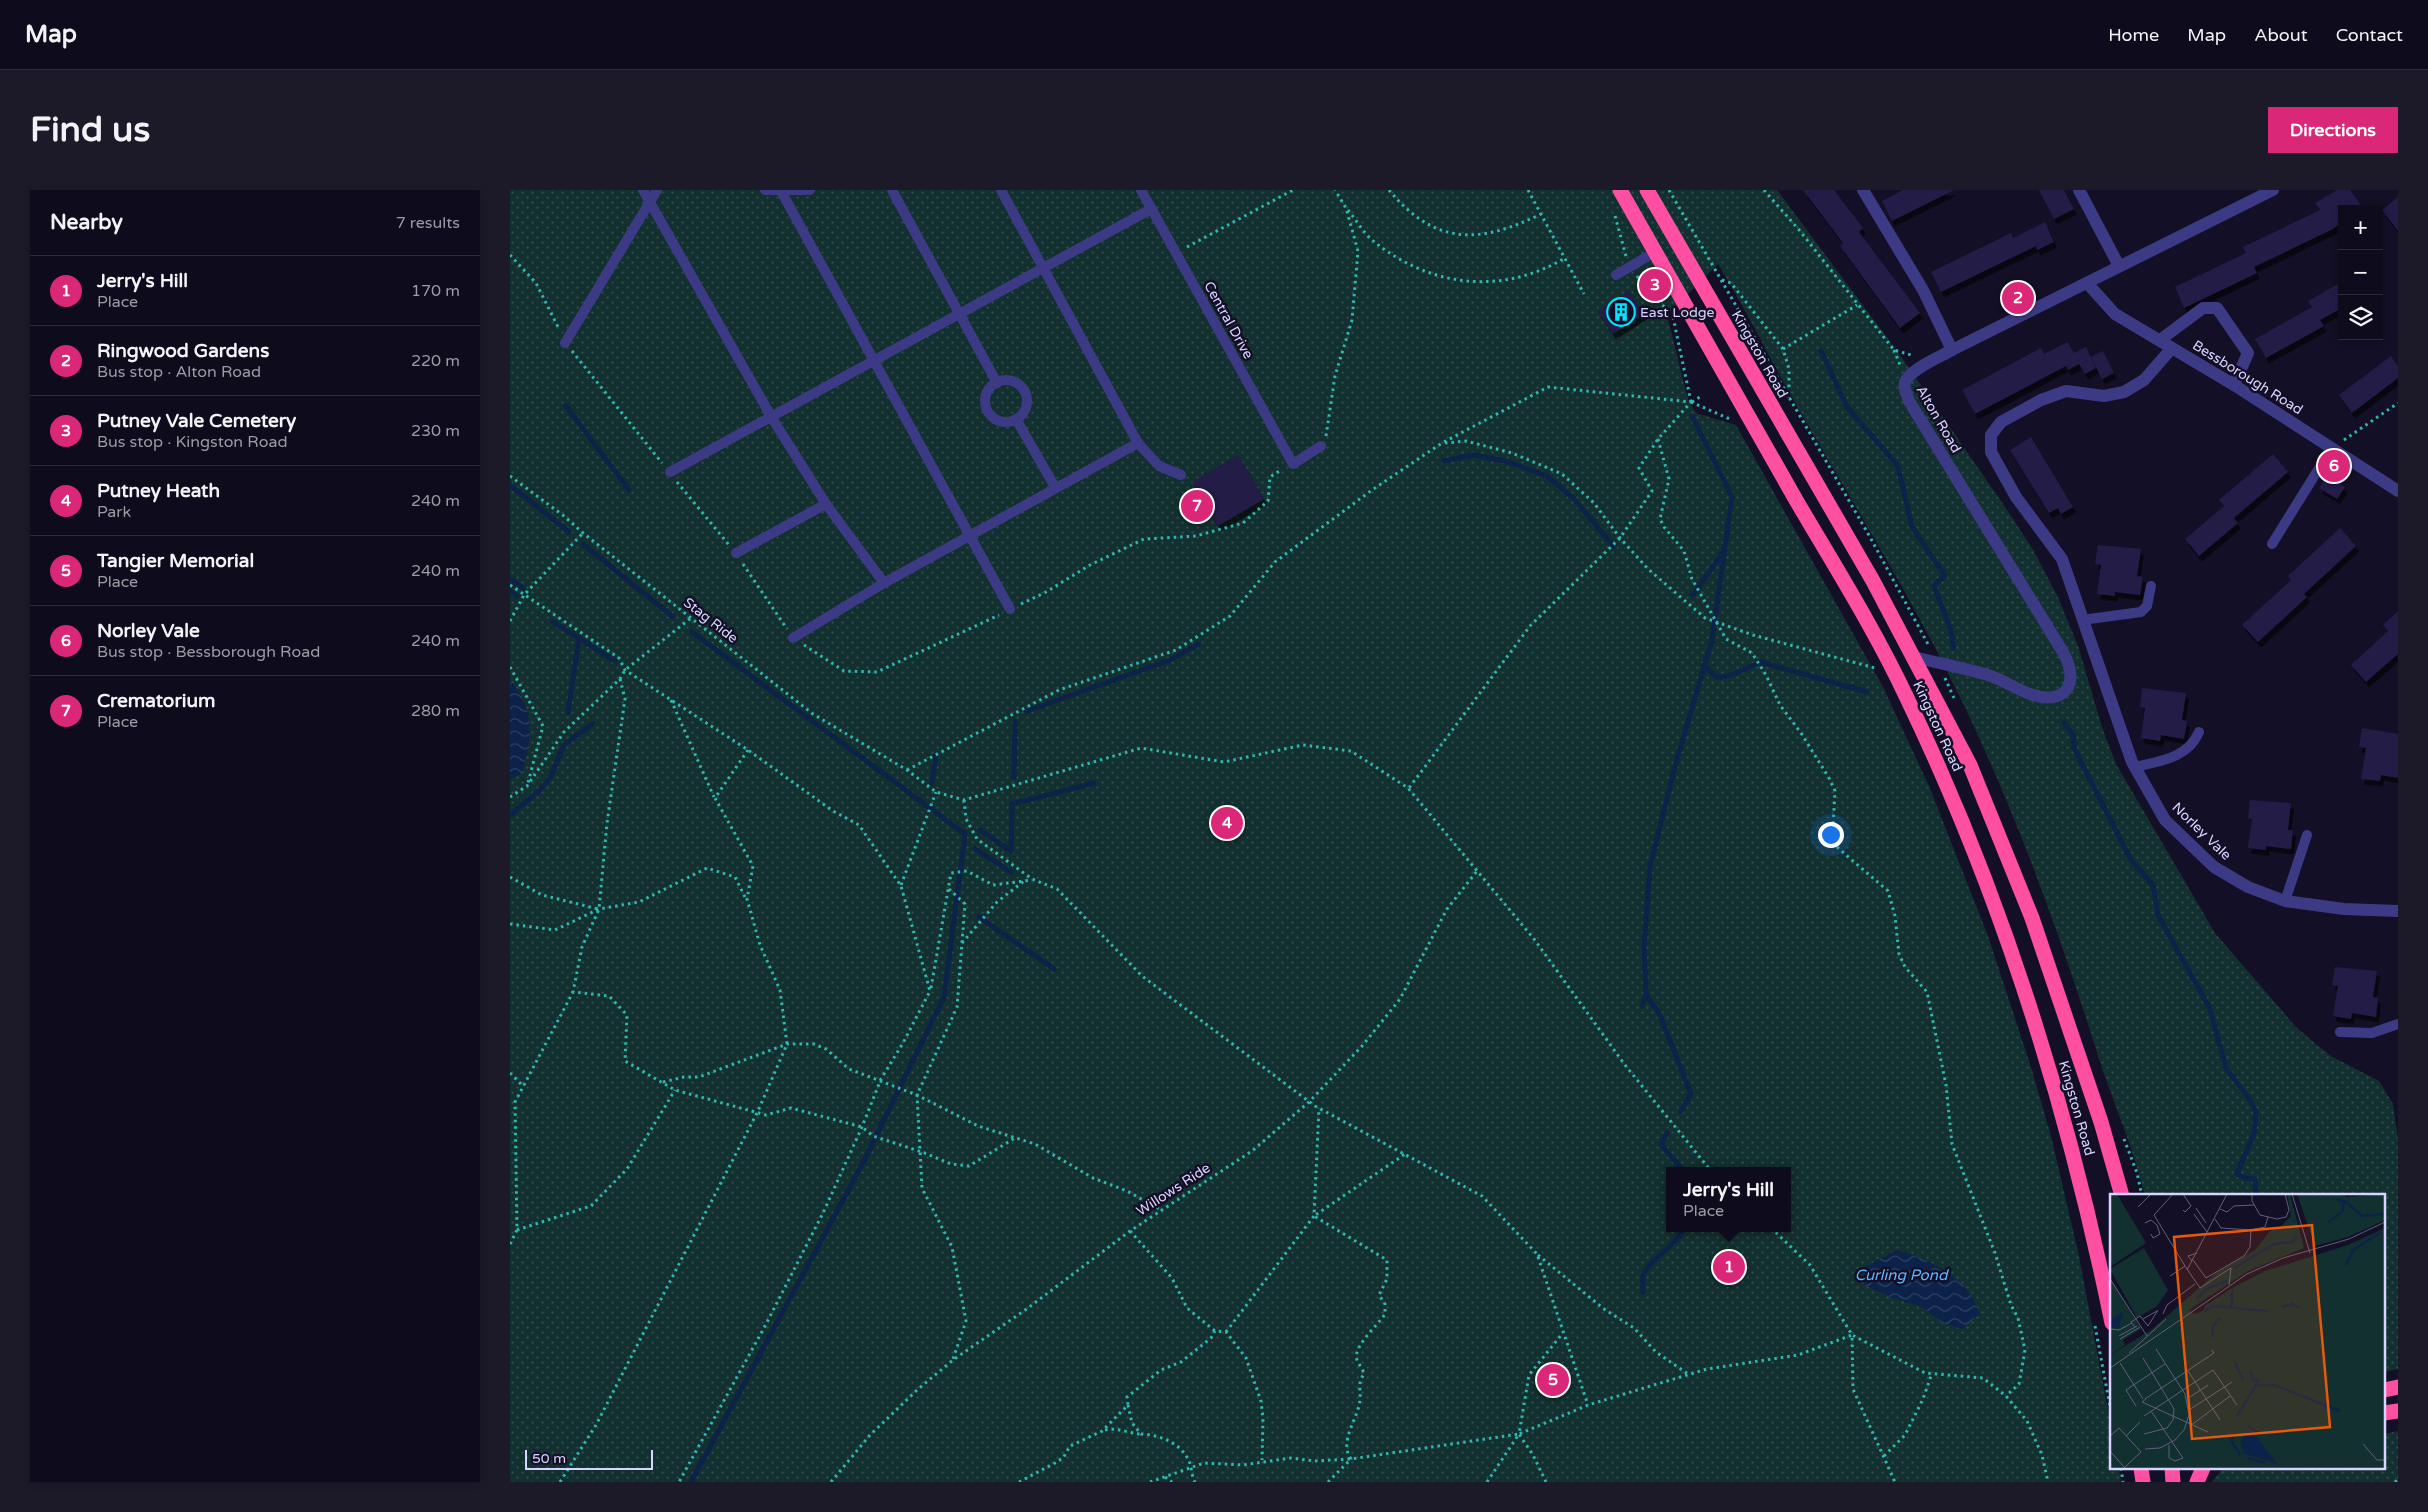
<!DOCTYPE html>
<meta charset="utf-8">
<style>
body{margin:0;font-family:"Varela Round",sans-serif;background:#1c1929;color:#f1f3f6}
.controls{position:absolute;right:15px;top:15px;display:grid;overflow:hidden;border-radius:0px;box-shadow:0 2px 8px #0003}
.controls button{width:45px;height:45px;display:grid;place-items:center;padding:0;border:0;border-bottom:1px solid #2e2b3b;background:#0e0b1c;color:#f1f3f6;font:25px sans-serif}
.scale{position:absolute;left:15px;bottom:12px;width:128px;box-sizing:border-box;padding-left:5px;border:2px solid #d9d4ff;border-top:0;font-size:14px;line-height:18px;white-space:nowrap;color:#d9d4ff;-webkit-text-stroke:4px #130f26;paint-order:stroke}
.you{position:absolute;left:1320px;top:644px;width:18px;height:18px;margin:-12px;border:4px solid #fff;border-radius:50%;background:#1a73e8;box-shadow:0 0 0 8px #1a73e833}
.badge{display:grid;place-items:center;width:32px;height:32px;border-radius:50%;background:#db2777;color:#fff;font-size:16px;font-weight:700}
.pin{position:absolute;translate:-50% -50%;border:2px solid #fff;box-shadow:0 1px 5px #0006}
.popup{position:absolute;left:1156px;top:977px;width:125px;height:65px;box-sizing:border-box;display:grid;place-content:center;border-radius:0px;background:#0e0b1c;filter:drop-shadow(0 1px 4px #0005);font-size:16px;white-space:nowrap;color:#9b9ba3}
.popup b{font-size:19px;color:#f1f3f6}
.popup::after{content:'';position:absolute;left:50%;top:100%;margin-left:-10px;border:10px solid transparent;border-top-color:#0e0b1c}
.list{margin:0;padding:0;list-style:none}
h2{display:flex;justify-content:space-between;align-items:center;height:65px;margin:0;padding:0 20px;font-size:21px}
h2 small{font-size:16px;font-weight:400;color:#9b9ba3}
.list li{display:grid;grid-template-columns:32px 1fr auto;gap:15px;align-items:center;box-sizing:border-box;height:70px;padding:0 20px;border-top:1px solid #2e2b3b}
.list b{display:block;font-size:19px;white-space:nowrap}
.list p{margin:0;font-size:16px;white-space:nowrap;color:#9b9ba3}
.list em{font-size:16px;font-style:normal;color:#9b9ba3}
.icon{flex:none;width:28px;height:28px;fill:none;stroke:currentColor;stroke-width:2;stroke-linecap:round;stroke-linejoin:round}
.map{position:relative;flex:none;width:1888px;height:1292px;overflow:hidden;border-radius:0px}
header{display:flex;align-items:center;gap:30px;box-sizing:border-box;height:70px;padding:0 25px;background:#0e0b1c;border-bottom:1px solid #2e2b3b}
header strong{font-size:24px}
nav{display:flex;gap:28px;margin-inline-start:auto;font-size:18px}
.intro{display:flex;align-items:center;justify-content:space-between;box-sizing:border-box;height:120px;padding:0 30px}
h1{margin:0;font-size:35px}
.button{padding:12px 22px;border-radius:0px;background:#db2777;color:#fff;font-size:18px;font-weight:700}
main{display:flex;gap:30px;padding:0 30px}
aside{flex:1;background:#0e0b1c;border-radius:0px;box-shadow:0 2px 8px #0003}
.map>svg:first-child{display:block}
.park{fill:url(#park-dots);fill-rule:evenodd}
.water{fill:url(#water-waves)}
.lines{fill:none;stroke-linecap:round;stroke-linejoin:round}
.stream{stroke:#0c2248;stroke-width:5}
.building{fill:#241b47;filter:url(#shadow)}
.path{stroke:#2fb8b0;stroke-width:3;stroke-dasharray:2.5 4;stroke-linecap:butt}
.lane{stroke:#3d3a85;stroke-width:10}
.street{stroke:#3d3a85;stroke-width:12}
.highway{stroke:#ff4fa3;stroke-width:15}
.labels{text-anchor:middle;stroke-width:5;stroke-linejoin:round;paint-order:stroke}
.poi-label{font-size:14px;fill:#d9d4ff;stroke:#130f26;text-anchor:start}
.street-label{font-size:14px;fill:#d9d4ff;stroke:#130f26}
.water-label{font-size:15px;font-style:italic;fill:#62b6ff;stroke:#130f26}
.inset-river{fill:none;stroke:#0c2248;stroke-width:2.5}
.inset-road{fill:none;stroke:#625e7d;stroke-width:1}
.view{fill:#e8590c;fill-opacity:0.15;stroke:#e8590c;stroke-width:2.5}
.inset-edge{fill:none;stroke:#d9d4ff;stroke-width:2.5}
</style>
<header>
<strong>Map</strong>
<nav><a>Home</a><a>Map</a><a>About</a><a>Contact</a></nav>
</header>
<div class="intro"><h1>Find us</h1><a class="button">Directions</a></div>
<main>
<aside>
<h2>Nearby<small>7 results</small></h2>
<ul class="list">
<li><span class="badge">1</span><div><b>Jerry's Hill</b><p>Place</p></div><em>170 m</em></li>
<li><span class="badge">2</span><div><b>Ringwood Gardens</b><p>Bus stop · Alton Road</p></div><em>220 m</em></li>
<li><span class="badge">3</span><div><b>Putney Vale Cemetery</b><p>Bus stop · Kingston Road</p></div><em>230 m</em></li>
<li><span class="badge">4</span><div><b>Putney Heath</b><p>Park</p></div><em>240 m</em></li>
<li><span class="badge">5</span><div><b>Tangier Memorial</b><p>Place</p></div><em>240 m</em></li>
<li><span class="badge">6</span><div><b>Norley Vale</b><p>Bus stop · Bessborough Road</p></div><em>240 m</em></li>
<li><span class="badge">7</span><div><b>Crematorium</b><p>Place</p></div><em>280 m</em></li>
</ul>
</aside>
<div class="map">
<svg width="1888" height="1292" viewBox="0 0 1888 1292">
<defs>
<pattern id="park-dots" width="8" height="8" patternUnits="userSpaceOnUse" patternTransform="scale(1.25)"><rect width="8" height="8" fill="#12302f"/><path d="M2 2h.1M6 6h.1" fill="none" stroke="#344d4e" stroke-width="1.8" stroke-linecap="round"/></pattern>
<pattern id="water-waves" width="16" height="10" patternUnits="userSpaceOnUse" patternTransform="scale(1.25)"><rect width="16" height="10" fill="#0c2248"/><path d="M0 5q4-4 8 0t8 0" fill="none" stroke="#2f4163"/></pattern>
<filter id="shadow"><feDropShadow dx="3" dy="5.5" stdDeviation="0" flood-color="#0009"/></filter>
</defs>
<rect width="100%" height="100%" fill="#130f26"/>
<g class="park">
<path d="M0,0H1267L1390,165L1491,311L1522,358L1547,405L1568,456L1592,537L1606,574L1705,743L1785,836L1807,855L1821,866L1869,891L1883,914L1888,950V1179L1874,1182V1006H1635C1624,959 1604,915 1589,869C1549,741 1503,614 1443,493C1395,396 1337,304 1283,209C1258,165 1235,118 1208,74L1157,125L1178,210L1186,223L1226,235L1373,497L1419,596L1478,746L1521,877L1541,946L1569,1066L1602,1241V1278H1609L1611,1292H0ZM1160,981H1278V1038H1160Z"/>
<path d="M1888,1241V1292H1702L1713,1278H1874V1244Z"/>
</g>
<g class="water">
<path d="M0,489C26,524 22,544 12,583L0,590Z"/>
<path d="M1387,1060C1422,1071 1458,1086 1470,1124L1452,1139L1432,1133L1412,1117L1378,1106L1354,1095L1353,1078Z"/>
</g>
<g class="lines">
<g class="stream">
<path d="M1311,161L1337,217L1388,276L1402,337L1435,386L1424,395C1430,416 1443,437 1443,458"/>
<path d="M56,216L119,300"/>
<path d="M934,271L963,265L996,271L1037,286L1064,309L1104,357"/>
<path d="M0,295L59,342"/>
<path d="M73,354L163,427"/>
<path d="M0,389L13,398"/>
<path d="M0,401L7,406"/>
<path d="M1182,406L1215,360"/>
<path d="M43,432L105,471"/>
<path d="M1194,475L1206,487L1219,486L1251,472L1357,502"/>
<path d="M517,521L660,470L689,454"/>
<path d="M58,522L69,449"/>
<path d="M1554,533L1563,545L1564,558L1621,670L1643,695L1648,725L1700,819L1716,878L1740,910L1746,923L1744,943L1727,984L1735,988L1745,989L1746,1006"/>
<path d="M504,587L505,532"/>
<path d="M422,593L426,565"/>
<path d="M0,625L29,601L40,588L54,555L82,534"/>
<path d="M470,640L501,661L502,614L584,593"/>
<path d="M465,659L501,682"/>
<path d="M469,727L544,779"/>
<path d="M1136,805L1149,823L1181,904L1171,921"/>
<path d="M1132,816L1136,805L1134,757L1140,676L1167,569L1202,450L1222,307L1182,226"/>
<path d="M1157,943L1151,954L1173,981"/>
<path d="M1133,1102C1133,1098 1132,1090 1133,1086C1139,1068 1166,1057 1174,1038"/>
<path d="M181,1292L353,973L434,807L455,644L182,442"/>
</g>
</g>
<g class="building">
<path d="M1293,0H1324L1353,38L1349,42L1410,123L1390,138L1330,56L1333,53Z"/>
<path d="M1393,0H1444L1382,31L1372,11Z"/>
<path d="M1529,0H1554L1564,19L1544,29Z"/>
<path d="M1827,0H1840L1854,19H1832V32L1823,39L1744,77L1747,83L1674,118L1665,97L1736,63L1733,57L1810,20L1805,13Z"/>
<path d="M1888,7V41L1872,20Z"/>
<path d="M1535,32L1544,52L1527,60L1526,56L1431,102L1421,82L1501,43L1503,48Z"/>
<path d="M1832,92V118L1810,130L1814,136L1756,168L1745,149L1802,117L1798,111Z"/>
<path d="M1119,101L1134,124L1103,144L1088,121Z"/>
<path d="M1558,152L1564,163L1576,157L1586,178L1575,184L1569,174L1558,180L1556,176L1465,224L1452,200L1531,158L1534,164Z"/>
<path d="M1593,161L1604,183L1592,189L1581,167Z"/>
<path d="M1881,166L1888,176V188L1842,223L1829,205Z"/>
<path d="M1521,247L1563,317L1551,324L1548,318L1539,323L1500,260Z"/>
<path d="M1763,264L1778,282L1724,328L1728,333L1689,366L1675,349L1714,316L1709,310Z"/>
<path d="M728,265L754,309L708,336L697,318L683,326L676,313L690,305L682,292Z"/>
<path d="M1817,285L1835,297L1827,309L1809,298Z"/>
<path d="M1830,338L1846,356L1794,404L1797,407L1748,452L1732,435L1781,390L1778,386Z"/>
<path d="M1588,355L1631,359L1627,386L1633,387L1630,405L1605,402V406L1587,404L1591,375L1585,374Z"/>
<path d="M1888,421V464L1856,492L1841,475L1878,441L1873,435Z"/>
<path d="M1632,498L1676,503L1672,530L1677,531L1674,549L1651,545L1650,551L1631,548L1635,518L1630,517Z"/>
<path d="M1852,538L1888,544V588L1871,585L1870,591L1851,589L1856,558L1849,557Z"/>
<path d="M1740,610L1781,613L1778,640H1783L1781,659L1756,656V660L1738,658L1742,629L1738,628Z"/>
<path d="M1825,777L1867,781L1863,807L1868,808L1866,827L1842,823L1841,829L1823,826L1828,796L1822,795Z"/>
</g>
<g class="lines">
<g class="path">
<path d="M879,0C925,56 970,54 1031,24"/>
<path d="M1018,0L1074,104"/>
<path d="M1159,0L1360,347L1419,456"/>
<path d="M1254,0L1290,41L1384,160L1401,165"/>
<path d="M838,20C846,30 853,42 862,50C919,97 991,106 1055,68"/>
<path d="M1105,26L1116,66"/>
<path d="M677,57L783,0"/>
<path d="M0,65L26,93L49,139"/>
<path d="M1127,86L1136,100L1161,123"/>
<path d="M1212,90L1221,93L1273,159L1279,179V208"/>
<path d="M1163,127L1181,212"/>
<path d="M1273,159L1347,115"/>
<path d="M1384,160L1390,175"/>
<path d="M62,161L152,273"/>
<path d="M1181,212L1222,230"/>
<path d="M1182,212L1193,205"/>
<path d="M816,246L825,186L842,130L848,61L836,18L825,0"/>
<path d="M1148,249L1159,289L1150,329L1154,337L1174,361L1182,389L1216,449L1242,463L1256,485L1270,515L1291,543L1319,588L1325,601L1323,637L1328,658L1378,701L1385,726L1389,764L1395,777L1417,802L1436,895L1442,954L1485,1063L1501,1115L1508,1128L1515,1160L1509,1194L1496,1206"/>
<path d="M1834,250L1888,213"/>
<path d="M935,253L956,251L1002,263L1052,284L1084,313L1110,348L1138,379L1195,428L1243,445L1365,478"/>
<path d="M0,286L54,326L73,343L303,524L397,580L426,602L454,610L631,558L714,572L793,555L841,561L898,598L1024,749L1115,875L1201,981"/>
<path d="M167,292L219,355"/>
<path d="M233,374L277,439"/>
<path d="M0,395L109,468L115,480L238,560L323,621L349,635L391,696L420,801L393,853L371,889L352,937L313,1023L254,1138L169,1292"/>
<path d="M511,414L536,402L580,375L634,349L686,346L733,333L758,311L760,287L771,280"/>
<path d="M0,431L14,405L73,343"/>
<path d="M294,455L334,481L367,482L489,425"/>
<path d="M0,477L33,536L18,593"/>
<path d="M1435,488L1444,508"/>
<path d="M110,489L115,509L97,633L89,719L72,757L63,802L99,806L117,825L115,871L165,900L256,925L281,918L352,937L363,946L412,962L441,974L459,976L505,948"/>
<path d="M161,510L204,607"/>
<path d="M397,580L549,500L666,460L720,426L765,372L862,300L932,253L1038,197L1181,212L1148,249L1129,278L1142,301L1110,348L1020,436L899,598"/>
<path d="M0,607L17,596L54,542L110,489L115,480L181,428"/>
<path d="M454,610L456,629L467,649L522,689L547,699L632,786L805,916L972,1006L1027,1064L1078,1215"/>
<path d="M0,687L32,705L88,719"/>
<path d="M391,695L426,602"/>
<path d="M439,699L455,714L447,817L407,905L412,998L442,1057L456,1131L443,1169"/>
<path d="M0,734L45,740L89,719L129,712L197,678L225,687L236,709"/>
<path d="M452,753L487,712L514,691"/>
<path d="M421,798L441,683L457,681L483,695L522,690"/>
<path d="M0,883L13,896"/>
<path d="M153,892L174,887H189L277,854H304L316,859L339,879L407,905L468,936L525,954L583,988L617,1001L651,1020"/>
<path d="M1614,949L1627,983L1632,1006"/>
<path d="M1261,1038L1300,1075L1342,1145L1415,1183L1473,1188L1496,1206L1517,1231L1532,1265L1538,1292"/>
<path d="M7,1040L81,1016L117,979L165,900"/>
<path d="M620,1041L662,1088L677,1118L705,1141L716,1142L736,1168L751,1211L753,1228L752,1270"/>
<path d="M0,1054L7,1040L5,912L63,802"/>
<path d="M1028,1065L1094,1119L1124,1138L1146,1162L1178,1184"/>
<path d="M1585,1136L1602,1227"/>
<path d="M716,1142L804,1026L809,918"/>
<path d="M618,1215L622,1233L631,1244C649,1245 669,1252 678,1269C682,1276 681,1285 685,1292"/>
<path d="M595,1240C607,1237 618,1243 630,1244"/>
<path d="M1374,1266L1395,1245L1413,1209L1422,1183"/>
<path d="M1611,1278L1613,1292"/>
<path d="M655,1287L662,1292"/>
<path d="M50,1292L86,1235L248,921L277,854L270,800L250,755L237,709L243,676L205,608L238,560"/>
<path d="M321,1292L360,1245L407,1200L443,1170L518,1118L620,1041L742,961L799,912L853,855L890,809L937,719L967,681"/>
<path d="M509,1292L545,1273L553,1268L560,1256L592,1241L618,1215L617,1207L651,1180L671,1172L701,1148L705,1141"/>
<path d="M640,1292L694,1273L733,1275L781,1268L804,1271L841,1269L1009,1244"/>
<path d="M818,1292L841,1269C828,1251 849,1228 850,1209C851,1199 847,1194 854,1184C853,1179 849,1175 847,1170C842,1157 869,1134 875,1124V1114L869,1105L877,1089V1070L804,1026L895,964"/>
<path d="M977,1292L1009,1244L1078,1215L1197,1179L1288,1165L1342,1145L1343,1199L1385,1292"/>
<path d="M1036,1292L1023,1265L1009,1244L1019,1185L1052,1144"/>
<path d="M1885,1292L1888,1289"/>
</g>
<g class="lane">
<path d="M133,0L262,228L316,314L374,393"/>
<path d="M255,0H300"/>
<path d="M382,0L487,193"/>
<path d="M631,0L783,274L811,256"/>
<path d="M271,1L500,419"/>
<path d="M1106,85L1145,62"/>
<path d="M55,153L147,0"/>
<circle cx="496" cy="211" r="21"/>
<path d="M506,229L545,297"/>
<path d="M628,253L649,276L671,285"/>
<path d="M160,282L641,19"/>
<path d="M1762,354L1821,259"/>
<path d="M226,363L316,314"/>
<path d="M1572,430L1631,422L1637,416L1641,396"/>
<path d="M283,448L374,393L628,253L491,0"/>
<path d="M1625,577C1650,571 1678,568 1689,542"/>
<path d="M1775,711L1797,645"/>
<path d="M1830,842L1862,843L1888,834"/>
</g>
<g class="street">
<path d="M1353,0L1413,100L1442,160"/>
<path d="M1569,0L1609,76"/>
<path d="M1577,93L1605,124L1724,195L1888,301"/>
<path d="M1650,150L1693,118H1707L1738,163L1724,195"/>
<path d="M1662,158L1634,190L1614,202L1594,206L1556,201L1531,210L1491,232L1481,245V262L1506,307L1552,369L1622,572L1655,630L1704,677L1738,697L1775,711L1834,719L1888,721"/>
<path d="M1404,467C1428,473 1454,478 1478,485C1494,490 1507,500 1523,505C1549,513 1567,501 1558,473C1555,464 1549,456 1545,449L1399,211C1397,205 1393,198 1395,192C1400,179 1430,167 1442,160L1763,0"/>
</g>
<g class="highway">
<path d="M1110,0C1168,104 1227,207 1286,310C1324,375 1364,438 1396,506C1492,705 1558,917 1602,1133"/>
<path d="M1137,0L1363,391L1460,575L1522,728L1591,932L1612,1006"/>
<path d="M1874,1200L1888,1197"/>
<path d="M1874,1223L1888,1221"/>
<path d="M1631,1278L1633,1292"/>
<path d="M1662,1278L1663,1292"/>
<path d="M1687,1292L1693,1278"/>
</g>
</g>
<defs>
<symbol id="building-ring" viewBox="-11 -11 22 22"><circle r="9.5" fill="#130f26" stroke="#00e5ff" stroke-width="1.5"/><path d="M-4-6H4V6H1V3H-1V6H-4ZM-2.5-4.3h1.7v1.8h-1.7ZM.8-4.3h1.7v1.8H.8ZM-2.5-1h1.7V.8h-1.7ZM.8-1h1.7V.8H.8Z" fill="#00e5ff"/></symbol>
</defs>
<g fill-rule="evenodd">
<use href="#building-ring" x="1095" y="106" width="32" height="32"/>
</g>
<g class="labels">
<g class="poi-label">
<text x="1130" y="127">East Lodge</text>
</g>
<g class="street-label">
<text transform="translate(719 130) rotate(61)" y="5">Central Drive</text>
<text transform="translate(1250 164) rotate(60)" y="5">Kingston Road</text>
<text transform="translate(1738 187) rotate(32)" y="5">Bessborough Road</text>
<text transform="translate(1429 229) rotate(60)" y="5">Alton Road</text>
<text transform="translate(201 430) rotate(38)" y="5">Stag Ride</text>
<text transform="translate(1428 536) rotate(65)" y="5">Kingston Road</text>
<text transform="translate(1692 641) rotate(44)" y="5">Norley Vale</text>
<text transform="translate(1567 918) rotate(74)" y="5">Kingston Road</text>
<text transform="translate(663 999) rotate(-33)" y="5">Willows Ride</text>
</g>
<g class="water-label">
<text x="1391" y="1090">Curling Pond</text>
</g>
</g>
<g transform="translate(1600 1004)">
<rect width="275" height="275" fill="#130f26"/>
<path d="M0,0H7L36,49L0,73ZM0,83L31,135L13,146L15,151L0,161Z" fill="#12302f"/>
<path d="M177,0H180L194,54L138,77L79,116L84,120L93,117L95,112L122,94L155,77L238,51L275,34V275H0V161L41,136L106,79L145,56L160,37L171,32L181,22ZM187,0H234L236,3L275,0V26L238,43L205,52ZM34,54L58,96L47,112L27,124L0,75Z" fill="#12302f"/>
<path d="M13,118L9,134L0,133L2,125ZM138,238L144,239L167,270L133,259L131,246Z" fill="#0c2248"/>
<path class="inset-river" d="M227,6L236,8L252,22L275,20M218,28L232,18L234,9M236,71L243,56L270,39M124,74L164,50L183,48L186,41M87,104L98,94L117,87M121,113L123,95M172,113L182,110L189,114M95,117L103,112L158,117M102,143L103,132L110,124M124,167L133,185M140,177L143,186H148L146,189M127,222L146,191H164L230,217M138,232L150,241M124,240L121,246L130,261M138,264L155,269"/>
<path class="inset-road" d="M63,0L44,21L75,72L90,94L121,74L119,91M142,0V7L150,21L167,25L176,23L179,16L175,0M182,0L200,59M28,13L41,0M86,14L96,29M110,15L117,18L124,12L144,11M73,16L75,18L81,12L73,0M84,20L97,38M105,25L111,34L141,36L155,33L158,23M35,29L41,26L47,31L50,40L43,44L41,40M83,66L96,84L134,62L140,53L141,36M82,67L78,62L87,59M77,76L117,0M60,82L75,72M0,85L37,142M53,120L57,111L85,90M33,125L47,117M38,132L48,116M25,133L21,128L30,122L38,132M0,135L9,136L22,129M9,142L27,132M10,145L30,133M19,159L56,125M33,164L64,215L63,226L57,234L34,240M10,169L33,205M0,174L137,80L173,64L239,45L275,28M78,177L110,226M35,205L104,159L102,156M36,205L32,208L98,238M77,205L98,191M26,212L16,196L55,170M79,216L122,188M41,217L73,264L65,267L59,264V251M34,222L103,176L127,211M80,232L120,202M0,242L9,234L31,258L15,273M16,242L30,228M253,250L267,266H275M35,255L50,254L65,246L74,236L79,221L75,200L46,155M0,257L15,274"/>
<path class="view" d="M202,31L220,233L82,245L64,43Z"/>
<rect width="275" height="275" class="inset-edge"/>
</g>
</svg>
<div class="controls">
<button>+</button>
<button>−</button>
<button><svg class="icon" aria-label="layers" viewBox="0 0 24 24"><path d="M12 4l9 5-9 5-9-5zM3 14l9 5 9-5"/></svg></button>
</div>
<div class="scale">50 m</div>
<div class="you"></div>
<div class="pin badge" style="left:1219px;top:1077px">1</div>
<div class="popup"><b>Jerry's Hill</b>Place</div>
<div class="pin badge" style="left:1508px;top:108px">2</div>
<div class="pin badge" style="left:1145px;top:95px">3</div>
<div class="pin badge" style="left:717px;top:633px">4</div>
<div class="pin badge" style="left:1043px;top:1190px">5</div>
<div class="pin badge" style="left:1824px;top:276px">6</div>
<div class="pin badge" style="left:687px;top:316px">7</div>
</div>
</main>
